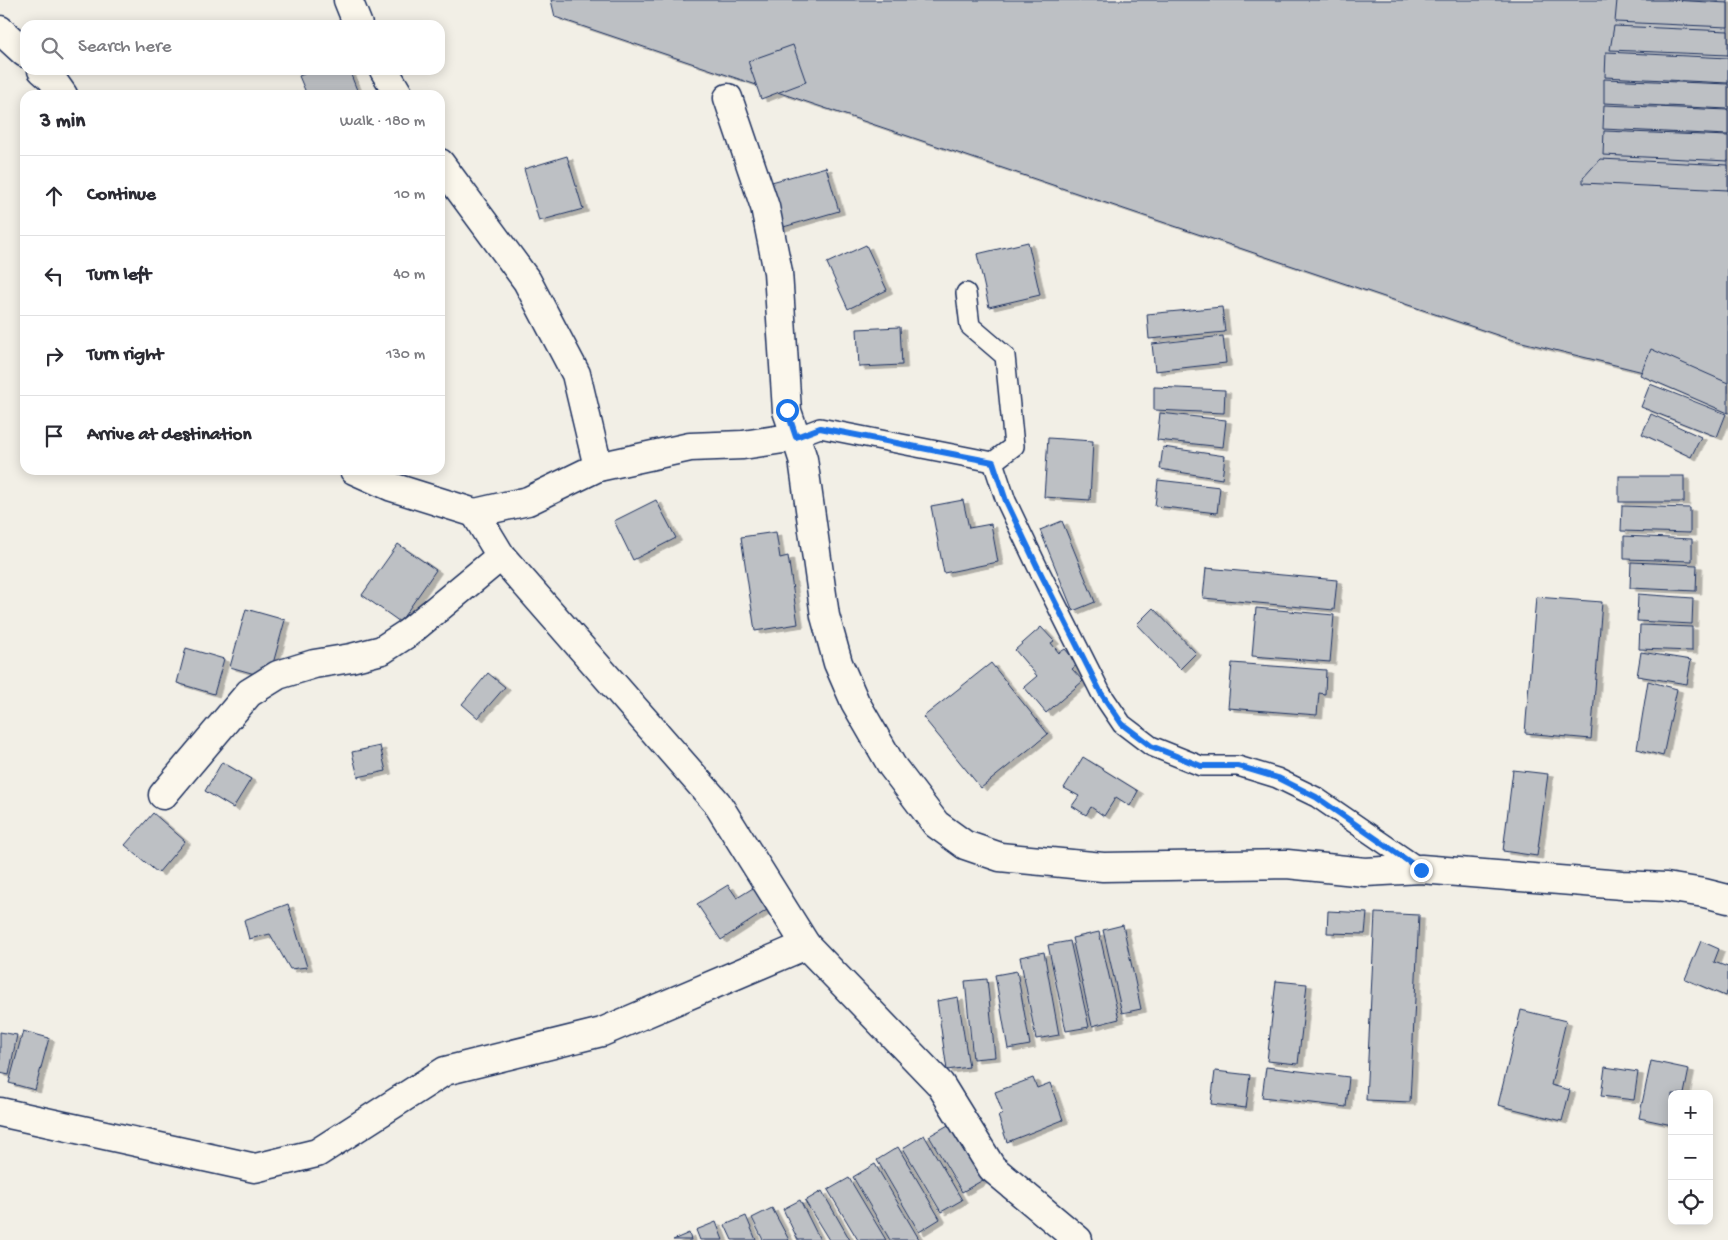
<!DOCTYPE html>
<meta charset="utf-8">
<style>
body{margin:0;font-family:"Gochi Hand",sans-serif;background:#f2f2f3;color:#2b2b33}
.controls{position:absolute;right:15px;bottom:15px;display:grid;overflow:hidden;border-radius:10px;box-shadow:0 2px 12px #0003}
.controls button{width:45px;height:45px;display:grid;place-items:center;padding:0;border:0;border-bottom:1px solid #e1e1e2;background:#fff;color:#2b2b33;font:25px sans-serif}
.stop{position:absolute;width:15px;height:15px;margin:-11px;border:4px solid #1a73e8;border-radius:50%;background:#fff}
.stop.end{background:#1a73e8;border-color:#fff;box-shadow:0 1px 5px #0008}
.list{margin:0;padding:0;list-style:none}
h2{display:flex;justify-content:space-between;align-items:center;height:65px;margin:0;padding:0 20px;font-size:21px}
h2 small{font-size:16px;font-weight:400;color:#7c7c81}
.list li{display:grid;grid-template-columns:32px 1fr auto;gap:15px;align-items:center;box-sizing:border-box;height:80px;padding:0 20px;border-top:1px solid #e1e1e2}
.list b{display:block;font-size:19px;white-space:nowrap}
.list em{font-size:16px;font-style:normal;color:#7c7c81}
.icon{flex:none;width:28px;height:28px;fill:none;stroke:currentColor;stroke-width:2;stroke-linecap:round;stroke-linejoin:round}
.map{position:relative;flex:none;width:1728px;height:1240px;overflow:hidden}
.search{position:absolute;background:#fff;box-shadow:0 2px 12px #0003;left:20px;top:20px;width:425px;height:55px;display:flex;align-items:center;gap:12px;box-sizing:border-box;padding:0 18px;border-radius:15px;color:#7c7c81;font-size:19px}
.panel{position:absolute;background:#fff;box-shadow:0 2px 12px #0003;left:20px;top:90px;width:425px;height:385px;border-radius:15px}
.map>svg:first-child{display:block}
.building{fill:#bdc0c4;stroke:#1b2f5e;filter:url(#shadow)}
.lines{fill:none;stroke-linecap:round;stroke-linejoin:round}
.service-casing{stroke:#1b2f5e;stroke-width:22}
.minor-casing{stroke:#1b2f5e;stroke-width:31}
.tertiary-casing{stroke:#1b2f5e;stroke-width:31}
.service{stroke:#fbf7ec;stroke-width:19}
.minor{stroke:#fbf7ec;stroke-width:28}
.tertiary{stroke:#fbf7ec;stroke-width:28}
.route{stroke:#1a73e8;stroke-width:6}
</style>
<div class="map">
<svg width="1728" height="1240" viewBox="0 0 1728 1240">
<defs>
<filter id="shadow"><feDropShadow dx="5.5" dy="3" stdDeviation="0" flood-color="#0004"/></filter>
</defs>
<rect width="100%" height="100%" fill="#f2efe6"/>
<filter id="ink" filterUnits="userSpaceOnUse"><feTurbulence type="fractalNoise" baseFrequency=".02" numOctaves="2"/><feDisplacementMap in="SourceGraphic" scale="10" xChannelSelector="R" yChannelSelector="G"/><feConvolveMatrix kernelMatrix="1 2 1 2 8 2 1 2 1" color-interpolation-filters="sRGB"/></filter>
<g filter="url(#ink)">
<g class="building">
<path d="M551,0H1728V393L1506,338L555,17Z"/>
<path d="M1617,0H1670L1728,3V27L1615,22Z"/>
<path d="M1614,26L1728,31V55L1610,50Z"/>
<path d="M793,45L806,82L761,99L748,61Z"/>
<path d="M1606,52L1728,58V83L1605,77Z"/>
<path d="M314,70H349L359,95H307L299,76Z"/>
<path d="M1604,79L1728,84V109L1604,103Z"/>
<path d="M1604,105L1728,110V135L1603,129Z"/>
<path d="M1604,131L1728,136V161L1603,155Z"/>
<path d="M567,156L583,209L539,221L524,169Z"/>
<path d="M1600,159L1728,165V190L1583,183V178Z"/>
<path d="M826,167L839,211L780,228L768,183Z"/>
<path d="M1028,242L1040,295L989,307L977,254Z"/>
<path d="M866,245L887,290L848,309L827,263Z"/>
<path d="M1222,307L1225,332L1149,339L1147,314Z"/>
<path d="M900,327L902,365L859,367L857,329Z"/>
<path d="M1223,336L1226,363L1155,371L1152,344Z"/>
<path d="M1651,349L1728,383V413L1640,375Z"/>
<path d="M1650,384L1726,414L1717,437L1641,407Z"/>
<path d="M1154,387L1225,390L1224,413L1154,410Z"/>
<path d="M1160,413L1226,420L1223,447L1157,440Z"/>
<path d="M1651,414L1701,437L1691,457L1642,434Z"/>
<path d="M1048,438L1093,441L1090,500L1044,497Z"/>
<path d="M1163,447L1225,456L1222,479L1160,469Z"/>
<rect x="1619" y="476" width="65" height="26"/>
<path d="M1158,480L1220,487L1217,513L1155,506Z"/>
<path d="M656,500L676,538L633,560L614,521Z"/>
<path d="M963,500L969,528L991,524L998,562L944,573L931,506Z"/>
<path d="M1622,506L1690,508V533L1621,531Z"/>
<path d="M1062,521L1095,602L1073,611L1040,530Z"/>
<path d="M776,532L780,558L788,556L798,624L755,631L741,537Z"/>
<path d="M1624,536L1692,539V561L1624,559Z"/>
<path d="M398,544L436,570L400,622L362,595Z"/>
<path d="M1631,562L1697,565L1696,591L1630,588Z"/>
<path d="M1206,568L1337,580L1334,610L1203,598Z"/>
<path d="M1638,594L1693,598L1692,624L1637,621Z"/>
<path d="M1536,597L1602,602L1591,739L1525,733Z"/>
<path d="M1153,608L1196,653L1180,669L1137,624Z"/>
<path d="M1256,608L1334,615L1330,662L1252,656Z"/>
<path d="M246,609L285,620L269,678L230,667Z"/>
<path d="M1640,625L1692,627V651L1639,649Z"/>
<path d="M1041,627L1054,641L1051,643L1059,653L1065,649L1078,664L1072,669L1083,681L1046,713L1024,687L1037,676L1015,650Z"/>
<path d="M186,648L224,659L214,694L177,683Z"/>
<path d="M1641,652L1691,660L1687,684L1637,676Z"/>
<path d="M991,663L1048,734L981,788L923,717Z"/>
<path d="M1232,663L1326,670L1325,694L1319,693L1317,715L1228,708Z"/>
<path d="M488,673L505,687L478,718L462,704Z"/>
<path d="M1648,681L1677,689L1663,756L1637,749Z"/>
<path d="M380,746L386,771L358,777L352,752Z"/>
<path d="M1083,757L1138,791L1130,806L1116,797L1104,816L1091,807L1086,815L1072,806L1079,796L1064,788Z"/>
<path d="M222,762L251,779L233,808L205,791Z"/>
<path d="M1513,770L1548,774L1537,856L1503,851Z"/>
<path d="M153,813L185,841L158,873L125,845Z"/>
<path d="M728,885L737,898L753,888L767,910L721,940L697,904Z"/>
<path d="M288,904L307,967L290,969L270,934L249,939L244,920Z"/>
<path d="M1328,911L1367,913L1365,934L1327,933Z"/>
<path d="M1375,913L1419,915L1410,1102L1366,1100Z"/>
<path d="M1123,925L1141,1009L1122,1013L1103,930Z"/>
<path d="M1099,932L1119,1019L1092,1026L1072,938Z"/>
<path d="M1070,941L1089,1027L1066,1031L1048,945Z"/>
<path d="M1701,941L1719,949L1714,962L1728,967V990L1725,996L1685,979Z"/>
<path d="M1044,952L1059,1035L1036,1039L1020,957Z"/>
<path d="M1017,971L1030,1045L1008,1049L995,975Z"/>
<path d="M987,979L995,1057L973,1059L965,981Z"/>
<path d="M1276,981L1307,984L1298,1064L1267,1061Z"/>
<path d="M958,997L969,1067L947,1070L937,1001Z"/>
<path d="M1521,1010L1566,1021L1551,1085L1570,1090L1562,1121L1498,1105Z"/>
<path d="M23,1031L49,1038L35,1090L9,1083Z"/>
<path d="M0,1032L17,1035L9,1075L0,1073Z"/>
<path d="M1651,1061L1689,1069L1684,1094H1672V1125L1639,1118Z"/>
<path d="M1266,1067L1349,1077L1346,1107L1262,1097Z"/>
<path d="M1605,1067L1638,1072L1634,1100L1601,1096Z"/>
<path d="M1215,1071L1250,1075L1246,1108L1211,1104Z"/>
<path d="M1033,1078L1037,1088L1050,1083L1063,1120L1007,1142L998,1116L1003,1114L995,1092Z"/>
<path d="M950,1124L983,1180L962,1192L929,1136Z"/>
<path d="M924,1135L962,1200L941,1212L903,1148Z"/>
<path d="M898,1147L940,1219L919,1232L877,1160Z"/>
<path d="M875,1164L919,1239L917,1240H890L853,1177Z"/>
<path d="M849,1178L886,1240H858L828,1190Z"/>
<path d="M822,1191L850,1240H829L805,1201Z"/>
<path d="M800,1200L820,1240H798L783,1209Z"/>
<path d="M772,1208L789,1240H763L752,1218Z"/>
<path d="M746,1216L756,1240H732L725,1225Z"/>
<path d="M716,1222L723,1240H700L696,1230Z"/>
<path d="M689,1233L691,1240H673Z"/>
</g>
<g class="lines">
<defs>
<g id="service">
<path d="M796,437L820,428L993,462L1014,446L1005,356L970,326L966,293"/>
<path d="M993,462L1006,501L1038,568L1101,693L1122,724L1151,746L1201,766H1238L1277,778L1316,797L1421,869"/>
</g>
<g id="minor">
<path d="M348,0L358,25"/>
<path d="M384,70L399,95"/>
<path d="M728,98L765,207L778,272L787,411L796,437"/>
<path d="M440,163L527,281L576,374L598,467"/>
<path d="M475,513L501,556L717,803L806,945L940,1084L992,1168L1078,1240"/>
<path d="M163,795L249,693L278,675L314,664L351,658L382,650L408,633L501,556"/>
<path d="M0,1112L255,1168L317,1153L445,1071L602,1032L806,945"/>
</g>
<g id="tertiary">
<path d="M0,30L25,53"/>
<path d="M42,70L51,78L63,95"/>
<path d="M354,470L392,487L475,513L528,501L598,467L690,447L743,445L796,437L803,459L825,616L838,663L855,702L892,766L936,824L965,845L1000,857L1103,867L1287,864L1365,872L1421,869L1622,885L1666,887L1704,893L1728,899"/>
</g>
</defs>
<use href="#service" class="service-casing"/>
<use href="#minor" class="minor-casing"/>
<use href="#tertiary" class="tertiary-casing"/>
<use href="#service" class="service"/>
<use href="#minor" class="minor"/>
<use href="#tertiary" class="tertiary"/>
</g>
</g>
<g class="lines" filter="url(#ink)">
<path class="route" d="M787,410L796,437L820,428L993,462L1006,501L1038,568L1101,693L1122,724L1151,746L1201,766H1238L1278,778L1316,797L1421,870"/>
</g>
</svg>
<div class="controls">
<button>+</button>
<button>−</button>
<button><svg class="icon" aria-label="locate" viewBox="0 0 24 24"><circle cx="12" cy="12" r="6"/><path d="M12 2v4M12 18v4M2 12h4M18 12h4"/></svg></button>
</div>
<div class="stop" style="left:787px;top:410px"></div>
<div class="stop end" style="left:1421px;top:870px"></div>
<div class="search"><svg class="icon" aria-label="search" viewBox="0 0 24 24"><circle cx="10" cy="10" r="6"/><path d="M15 15l6 6"/></svg>Search here</div>
<section class="panel">
<h2>3 min<small>Walk · 180 m</small></h2>
<ul class="list">
<li><svg class="icon" aria-label="ahead" viewBox="0 0 24 24"><path d="M12 20V5M6 11l6-6 6 6"/></svg><div><b>Continue</b></div><em>10 m</em></li>
<li><svg class="icon" aria-label="left" viewBox="0 0 24 24"><path d="M17 20v-9H6M10 6l-5 5 5 5"/></svg><div><b>Turn left</b></div><em>40 m</em></li>
<li><svg class="icon" aria-label="right" viewBox="0 0 24 24"><path d="M7 20v-9h11M14 6l5 5-5 5"/></svg><div><b>Turn right</b></div><em>130 m</em></li>
<li><svg class="icon" aria-label="arrive" viewBox="0 0 24 24"><path d="M6 21V4h12l-3 4 3 4H6"/></svg><div><b>Arrive at destination</b></div></li>
</ul>
</section>
</div>
